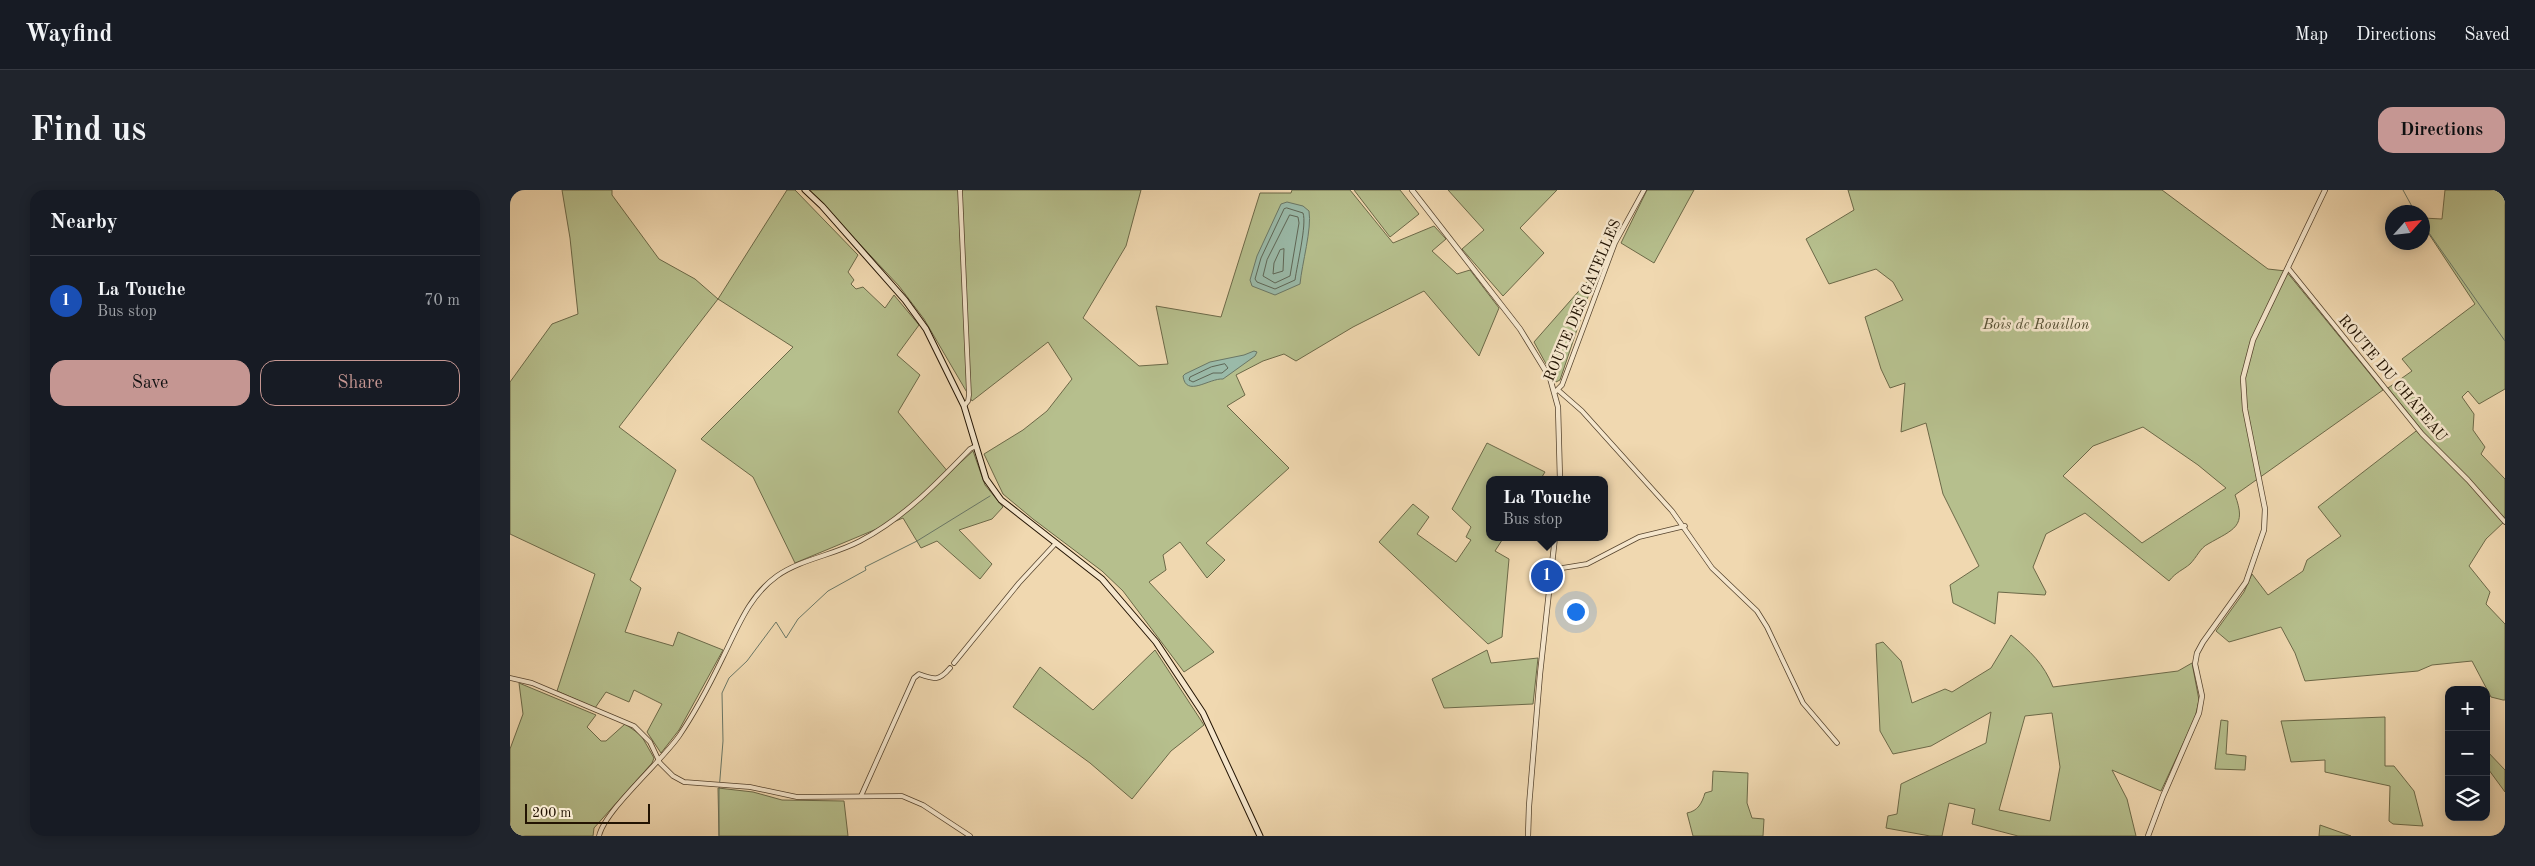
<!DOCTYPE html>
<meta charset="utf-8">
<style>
body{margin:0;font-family:"Old Standard TT",serif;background:#20242c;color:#f1f3f6}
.controls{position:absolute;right:15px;bottom:15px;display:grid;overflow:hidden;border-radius:10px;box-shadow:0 2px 12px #0003}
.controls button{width:45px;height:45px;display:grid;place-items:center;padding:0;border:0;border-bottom:1px solid #363941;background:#171b24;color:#f1f3f6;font:25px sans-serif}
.compass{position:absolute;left:1875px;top:15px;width:45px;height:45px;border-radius:50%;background:#171b24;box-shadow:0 2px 12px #0003;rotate:63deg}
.scale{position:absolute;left:15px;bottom:12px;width:125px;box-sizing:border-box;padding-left:5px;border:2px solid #221302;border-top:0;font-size:14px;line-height:18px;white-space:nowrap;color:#221302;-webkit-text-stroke:4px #f5e6cc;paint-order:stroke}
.you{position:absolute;left:1065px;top:421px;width:18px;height:18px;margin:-12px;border:4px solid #fff;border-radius:50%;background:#1a73e8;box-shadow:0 0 0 8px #1a73e833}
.badge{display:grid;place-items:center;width:32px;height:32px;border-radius:50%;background:#c59692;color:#fff;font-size:16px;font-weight:700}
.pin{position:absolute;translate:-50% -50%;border:2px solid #fff;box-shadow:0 1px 5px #0006}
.popup{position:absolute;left:976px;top:286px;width:122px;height:65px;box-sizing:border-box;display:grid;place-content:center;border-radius:10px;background:#171b24;filter:drop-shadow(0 1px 4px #0005);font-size:16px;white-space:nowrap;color:#9ea1a6}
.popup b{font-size:19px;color:#f1f3f6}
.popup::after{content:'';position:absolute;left:50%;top:100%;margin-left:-10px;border:10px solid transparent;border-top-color:#171b24}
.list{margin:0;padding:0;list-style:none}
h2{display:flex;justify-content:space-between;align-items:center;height:65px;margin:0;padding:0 20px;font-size:21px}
h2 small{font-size:16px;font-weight:400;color:#9ea1a6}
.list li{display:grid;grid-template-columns:32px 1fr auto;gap:15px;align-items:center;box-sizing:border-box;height:90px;padding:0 20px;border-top:1px solid #363941}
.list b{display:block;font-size:19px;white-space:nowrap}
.list p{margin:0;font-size:16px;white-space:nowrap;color:#9ea1a6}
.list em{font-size:16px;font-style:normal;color:#9ea1a6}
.actions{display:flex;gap:10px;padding:15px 20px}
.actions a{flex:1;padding:11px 0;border:1px solid #c59692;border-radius:15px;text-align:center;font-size:18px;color:#c59692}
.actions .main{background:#c59692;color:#111}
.icon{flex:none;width:28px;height:28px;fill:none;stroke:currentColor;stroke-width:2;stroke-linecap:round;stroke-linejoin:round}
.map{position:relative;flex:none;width:1995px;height:646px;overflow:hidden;border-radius:15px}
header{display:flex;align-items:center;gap:30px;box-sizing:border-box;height:70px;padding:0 25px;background:#171b24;border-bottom:1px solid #363941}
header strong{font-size:24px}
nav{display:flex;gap:28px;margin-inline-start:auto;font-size:18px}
.intro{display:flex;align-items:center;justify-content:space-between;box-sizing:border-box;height:120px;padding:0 30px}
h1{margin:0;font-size:35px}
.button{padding:12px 22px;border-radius:15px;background:#c59692;color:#111;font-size:18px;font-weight:700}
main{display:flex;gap:30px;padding:0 30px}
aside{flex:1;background:#171b24;border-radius:15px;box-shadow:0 2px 12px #0003}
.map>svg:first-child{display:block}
.green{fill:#b6bf8d;stroke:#6c6948;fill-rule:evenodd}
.water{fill:#9abaa9;stroke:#6a7766}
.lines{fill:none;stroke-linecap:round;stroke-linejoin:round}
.shore{stroke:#5e6656;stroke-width:1}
.stream{stroke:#6a7766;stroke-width:1}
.minor-casing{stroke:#56442e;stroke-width:5.5}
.tertiary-casing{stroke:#56442e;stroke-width:6}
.secondary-casing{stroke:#221302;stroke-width:7}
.minor{stroke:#f5e6cc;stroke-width:4}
.tertiary{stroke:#f5e6cc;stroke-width:4.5}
.secondary{stroke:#f5e6cc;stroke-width:5}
.labels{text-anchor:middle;stroke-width:5;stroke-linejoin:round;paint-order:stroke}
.street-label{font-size:15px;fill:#221302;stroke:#f5e6cc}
.park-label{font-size:15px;font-style:italic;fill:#564f33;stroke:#f5e6cc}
</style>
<header>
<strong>Wayfind</strong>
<nav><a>Map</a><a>Directions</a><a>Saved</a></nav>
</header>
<div class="intro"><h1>Find us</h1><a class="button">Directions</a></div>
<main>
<aside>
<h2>Nearby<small></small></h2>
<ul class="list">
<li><span class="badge" style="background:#1a4fb4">1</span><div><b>La Touche</b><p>Bus stop</p></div><em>70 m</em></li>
</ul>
<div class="actions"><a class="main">Save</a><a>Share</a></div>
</aside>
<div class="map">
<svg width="1995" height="646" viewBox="0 0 1995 646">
<rect width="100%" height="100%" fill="#f0d8b0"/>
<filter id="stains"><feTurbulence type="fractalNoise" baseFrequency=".004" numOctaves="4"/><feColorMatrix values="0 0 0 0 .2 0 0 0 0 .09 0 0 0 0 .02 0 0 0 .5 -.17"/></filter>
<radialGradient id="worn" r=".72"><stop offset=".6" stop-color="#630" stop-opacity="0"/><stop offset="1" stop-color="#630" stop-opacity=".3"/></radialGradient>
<g class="green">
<path d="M52,0H102V5L149,69L185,89L208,109L277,0H285L348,65L338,82L344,90L341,94L346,99L353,97L375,118L384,105L409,135L387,165L410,185L388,222L439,283L463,261L475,295L493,317L482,329L449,340L482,374L470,389L427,351L411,358L393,328L285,373L243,287L191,249L283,157L208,109L109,237L166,280L120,390L131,398L115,442L163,456L168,442L213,460L169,540L151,563L137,542L152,514L124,500L119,512L96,502L85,518L47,501L85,384L0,344V192L42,134L68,124L60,48Z"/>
<path d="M299,0H631L616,56L573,128L629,176L658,174L646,116L711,127L750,3H781L782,0H840L883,53L924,36L936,49L922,61L947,84L960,80L989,118L969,166L914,101L843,137L786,171L774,164L753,171L726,185L735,205L717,216L779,278L696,353L715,370L697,388L670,352L653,365L656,380L639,392L704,462L674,482L613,401L592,381L523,329L493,304L474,264L513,240L537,221L562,189L538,152L462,211L414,129L389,96Z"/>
<path d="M844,0H890L909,24L880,47Z"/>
<path d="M938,0H1047L1010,38L1034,63L993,106L952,59L974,40Z"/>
<path d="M1137,0H1184L1144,73L1111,53Z"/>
<path d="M1338,0H1652L1758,79L1776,81L1873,200L1725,305C1737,337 1724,339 1698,354C1690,358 1687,367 1680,374C1673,380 1666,382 1659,391L1575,323L1536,344L1523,377L1536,402L1535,405L1488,402L1485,434L1443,413L1440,395L1469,376L1433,304L1416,233L1391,242L1395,193L1380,198L1371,179L1355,127L1393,110L1383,92L1366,79L1319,94L1296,49L1344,20ZM1633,237L1688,275L1716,298L1632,353L1553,286L1583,256Z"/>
<path d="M1935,0H1995V199L1969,214L1958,201L1952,207L1964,224L1963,240L1975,257L1971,264L1995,289V331L1976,349L1959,376L1980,402L1976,414L1995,434V510H1993L1981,507L1962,471L1922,475L1908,481L1795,491L1785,463L1771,437L1719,452L1706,441L1734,402L1742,384L1758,405L1793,381L1797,370L1831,346L1808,317L1910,238L1878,198L1902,181L1892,169L1965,114L1913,35V28L1932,29Z"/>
<path d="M1082,86L1084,89L1050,190L1046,192L1024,152Z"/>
<path d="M977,253L1035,282L1030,290H980V347H994L985,361L999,369L992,447L978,454L869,352L903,314L919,327L907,344L946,372L961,350L956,347L961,337L942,319Z"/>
<path d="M1501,445C1520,461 1534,474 1543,497L1668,481L1682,473L1689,510L1685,528L1651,601L1602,580L1617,609L1626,646H1508L1462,634L1465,619L1439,613L1432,646H1420L1376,638L1378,626L1387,624L1391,594L1476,553L1481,522L1421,556L1383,564L1370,541L1366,454L1373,452L1391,471L1402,513L1435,499L1442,502L1481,478ZM1542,523L1550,577L1540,631L1489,620L1515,526Z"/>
<path d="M645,460L694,535L661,561L622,609L580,573L503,517L530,477L583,520Z"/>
<path d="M977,460L981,473L1028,468L1023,514L934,518L922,489Z"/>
<path d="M9,493L86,525L77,537L91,551H96L115,534L131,545L144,568L142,573L84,638L83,646H0V559L13,524Z"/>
<path d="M1875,527V576H1884L1904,601L1913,636L1883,634L1879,631L1880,596L1815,582V570L1781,572L1771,531Z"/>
<path d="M1711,530L1718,531L1716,564L1736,566L1735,580L1705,579Z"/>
<path d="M1976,560L1995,580V602L1976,576Z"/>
<path d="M1203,581L1238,583L1237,613L1242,628L1254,629L1253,646H1183L1177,623C1188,621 1192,613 1195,603L1202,601Z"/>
<path d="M208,598L243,602L272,610L334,611L338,646H209Z"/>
<path d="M1810,635L1841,646H1809Z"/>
</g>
<g class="water">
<path d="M777,12L793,16L799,21C802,39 792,73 790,94L765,105L742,96L740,90L747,66L771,14Z"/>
<path d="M744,161L747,162L745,166L713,189C699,188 676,208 673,186L675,184L700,172L734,165Z"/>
</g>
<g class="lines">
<g class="shore">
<path d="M777,18L793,23C797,34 787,75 785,90L765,99L747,92L745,89L751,68L774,19Z"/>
<path d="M780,25L788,27L789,33L780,86L765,93L753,86L757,70Z"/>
<path d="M774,59L773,81L763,84L764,73L770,60Z"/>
<path d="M715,174L718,178L712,183H703L683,192L679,190L680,187L701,177Z"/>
</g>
<g class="stream">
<path d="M1893,0L1905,22"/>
<path d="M1912,33L1995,151"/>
<path d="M209,646V601L213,551L212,503L219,488L237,471L266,432L276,448L288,429L318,401L356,380L355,377L407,351L480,306"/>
</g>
<defs>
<g id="minor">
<path d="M450,0L459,205L458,211L454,216"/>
<path d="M1778,78L1912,244L1958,290L1995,332"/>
<path d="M1048,200L1072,221L1162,321L1202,378L1247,421L1257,437L1293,513L1327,553"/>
<path d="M1046,201L1052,195L1105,53L1134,0"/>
<path d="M1040,380L1077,374L1129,347L1175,336"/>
<path d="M444,473L509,393L546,353"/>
<path d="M0,488L22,493L124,536L140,552L150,573L163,586L174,592L240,597L287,607L392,606L413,615L460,646"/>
<path d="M351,606L404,488L409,484C425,490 429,491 440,478"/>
<path d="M89,646C95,620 151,572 169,546C186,521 200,494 213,467C228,437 239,406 267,386C291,369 324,365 350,351C394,328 426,294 460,259L466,256"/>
</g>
<g id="tertiary">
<path d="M902,0L1010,139L1040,188L1048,217L1050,290"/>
<path d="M1018,646L1019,616L1030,484L1045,347"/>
<path d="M1638,646L1653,606L1689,523L1692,506L1685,474L1687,463L1693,452L1736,392L1754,340L1755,319L1735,219L1733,188L1743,150L1815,0"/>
</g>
<path id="secondary" d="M295,0L312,16L395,110L416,139L454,216L476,289L491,310L592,389L646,452L693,523L750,646"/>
</defs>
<use href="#minor" class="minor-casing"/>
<use href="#tertiary" class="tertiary-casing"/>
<use href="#secondary" class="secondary-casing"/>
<use href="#minor" class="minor"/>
<use href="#tertiary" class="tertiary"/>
<use href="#secondary" class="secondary"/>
</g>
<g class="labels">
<g class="street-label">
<text transform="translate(1072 110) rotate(-67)" y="5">ROUTE DES GATELLES</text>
<text transform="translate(1883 188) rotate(50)" y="5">ROUTE DU CHÂTEAU</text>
</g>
<g class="park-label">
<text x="1526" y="139">Bois de Rouillon</text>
</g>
</g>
<rect width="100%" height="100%" filter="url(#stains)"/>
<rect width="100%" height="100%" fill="url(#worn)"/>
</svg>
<div class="controls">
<button>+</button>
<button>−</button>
<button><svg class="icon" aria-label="layers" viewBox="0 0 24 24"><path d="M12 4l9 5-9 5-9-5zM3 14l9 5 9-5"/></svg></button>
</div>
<svg class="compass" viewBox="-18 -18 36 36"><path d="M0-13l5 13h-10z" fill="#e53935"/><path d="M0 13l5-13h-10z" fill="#9ea1a6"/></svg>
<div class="scale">200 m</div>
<div class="you"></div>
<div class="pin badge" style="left:1037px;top:386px;background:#1a4fb4">1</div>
<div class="popup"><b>La Touche</b>Bus stop</div>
</div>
</main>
